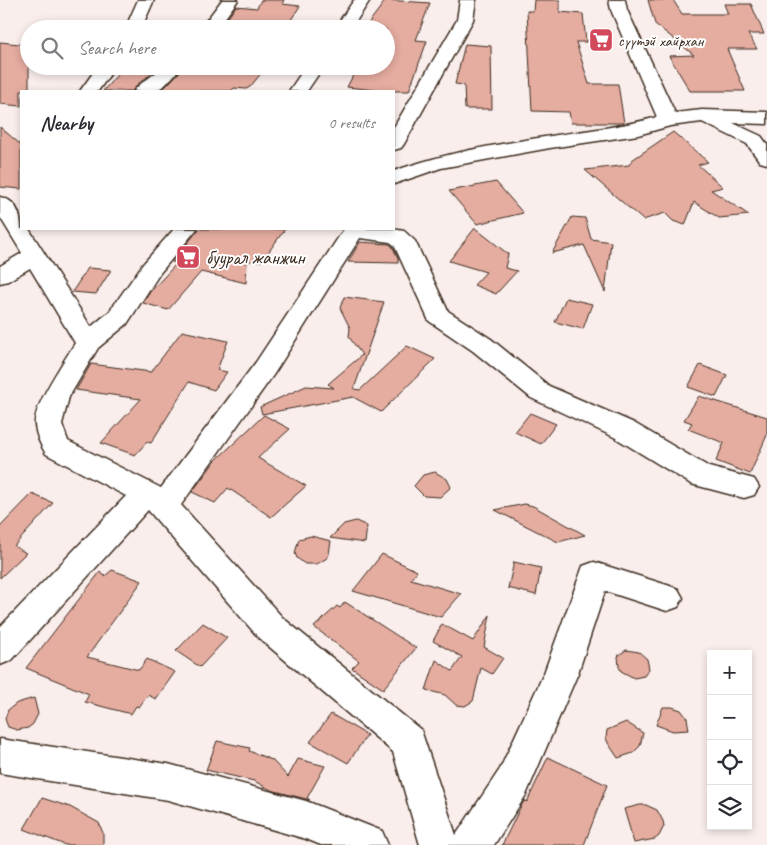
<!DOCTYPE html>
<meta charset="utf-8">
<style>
body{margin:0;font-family:Caveat,sans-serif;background:#f7f7f7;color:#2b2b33}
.controls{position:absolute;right:15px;bottom:15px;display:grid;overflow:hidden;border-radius:0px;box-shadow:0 2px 8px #0003}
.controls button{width:45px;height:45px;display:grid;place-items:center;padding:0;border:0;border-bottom:1px solid #e1e1e2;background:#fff;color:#2b2b33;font:25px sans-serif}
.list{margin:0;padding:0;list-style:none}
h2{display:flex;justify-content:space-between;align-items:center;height:65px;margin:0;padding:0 20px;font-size:21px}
h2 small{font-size:16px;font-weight:400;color:#7c7c81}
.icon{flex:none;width:28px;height:28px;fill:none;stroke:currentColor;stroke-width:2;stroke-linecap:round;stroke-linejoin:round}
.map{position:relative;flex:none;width:767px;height:845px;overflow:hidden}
.search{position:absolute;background:#fff;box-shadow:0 2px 8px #0003;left:20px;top:20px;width:375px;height:55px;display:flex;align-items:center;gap:12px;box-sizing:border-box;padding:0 18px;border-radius:28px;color:#7c7c81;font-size:19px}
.panel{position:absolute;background:#fff;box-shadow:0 2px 8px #0003;left:20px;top:90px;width:375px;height:140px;border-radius:0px}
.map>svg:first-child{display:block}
.building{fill:#e5aca0;stroke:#3b2a1e}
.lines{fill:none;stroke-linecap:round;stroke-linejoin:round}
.minor-casing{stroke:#3b2a1e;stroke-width:3}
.minor{fill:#fff;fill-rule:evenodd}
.labels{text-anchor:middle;stroke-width:4;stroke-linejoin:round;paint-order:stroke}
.far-poi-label{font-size:16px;fill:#3b2a1e;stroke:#fff;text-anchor:start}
.poi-label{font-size:20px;fill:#3b2a1e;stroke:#fff;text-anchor:start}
</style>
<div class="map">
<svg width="767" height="845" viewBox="0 0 767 845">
<rect width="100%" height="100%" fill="#faeeec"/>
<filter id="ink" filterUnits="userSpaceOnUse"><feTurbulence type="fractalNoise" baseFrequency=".02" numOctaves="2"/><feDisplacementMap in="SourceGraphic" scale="10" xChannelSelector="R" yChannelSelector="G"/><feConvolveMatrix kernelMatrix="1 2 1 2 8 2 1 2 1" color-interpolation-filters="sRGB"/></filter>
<g filter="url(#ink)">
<g class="building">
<path d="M261,0H284L282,4L300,6L285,29H220L236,6L257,8Z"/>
<path d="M386,0L430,3L416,40L427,41L409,91H384L347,87L358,66H386V29H364Z"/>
<path d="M534,0H560V12L583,14L586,42H576L589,84H618L624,123H571L569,112L532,111L527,11H533Z"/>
<path d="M648,0H673L682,14H728L724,4H751L764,34H748L757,49H727L745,91H690L669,56L694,55L655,24Z"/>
<path d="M0,42L29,45V91H21V106L0,104Z"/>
<path d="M465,44L491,46L492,109H465L464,85L455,84Z"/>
<path d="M125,66H161L138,84L132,91H103Z"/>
<path d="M185,66H267L250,87L246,89L234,88L231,91H158L166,86Z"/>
<path d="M0,127L21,145V189L0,187Z"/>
<path d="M673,132L708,162L698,165L723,187L711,190L749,215L719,218L694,202L685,225L673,221L665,213L643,220L585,170L629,165L632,160Z"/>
<path d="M496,182L523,213L477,224L449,191Z"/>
<path d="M572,217L585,218L591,239L611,242L605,292L584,245L552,253Z"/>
<path d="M475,228L508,254L505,268L517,271L496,294L474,285L486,272L449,261Z"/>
<path d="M199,229H285L262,261H247L246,283L201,272L168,310L143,303L150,292L177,263L172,262Z"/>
<path d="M360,242L389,244L392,246L398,258V263L348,262Z"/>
<path d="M88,268L111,270L96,294L72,292Z"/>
<path d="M344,297L384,302L354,389L360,390L407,346L435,359L381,412L353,397L262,414L260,407L306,386L334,388L328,384L362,355L349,337L350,328L340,308Z"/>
<path d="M566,298L592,304L583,329L555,322Z"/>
<path d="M182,331L228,341L217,370L227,372L214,390L189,382L151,443L147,442L135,455L101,443L141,399L76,390L91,364L151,372Z"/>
<path d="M700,365L727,375L716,397L688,387Z"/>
<path d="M699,396L767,417V435L750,474L716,461L724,443L688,429L692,423L684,420Z"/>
<path d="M530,413L556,424L541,444L515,432Z"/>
<path d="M264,415L290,429L258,458L306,486L271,517L228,488L215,503L192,492L215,461Z"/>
<path d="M435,472L447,479L451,487L440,497L424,496L414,486L423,475Z"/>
<path d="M32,494L53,503L14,546L26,553L0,578V527Z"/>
<path d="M525,504L533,506L585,535L558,542L495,510Z"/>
<path d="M356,521L367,526L365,543L330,538L344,524Z"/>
<path d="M311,536L331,541L329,554L327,558L317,564H305L297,558L295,553L299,539Z"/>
<path d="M382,554L417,571L411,579L461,594L441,617L353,591Z"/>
<path d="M514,562L541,568L536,595L508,588Z"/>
<path d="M112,570L142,581L87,657L139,670L147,659L175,672L156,699L148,695L139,707L136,706L131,714L85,702L89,694L26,668L100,572L105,576Z"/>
<path d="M345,602L416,648L383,689L352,668L359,661L314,627L337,606L340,608Z"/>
<path d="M490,615L484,647L503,658L492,674L481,668L473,701L465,706L456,705L445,695L426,690L436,660L452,671L462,657L433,641L442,624L473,641Z"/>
<path d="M203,623L227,638L200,667L176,651Z"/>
<path d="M626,650L639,652L647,659L649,669L644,676L634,678L621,671L619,667L618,656Z"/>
<path d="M34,698L38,714L33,724L28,728L17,730L8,727L5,719L8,710L17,703Z"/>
<path d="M663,707H672L681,710L687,718L689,730L673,731L656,725Z"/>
<path d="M331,714L367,735L348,763L310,742Z"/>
<path d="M626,722L643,733L640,746L633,753L618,758L608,743L606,738L607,730Z"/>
<path d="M217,741L250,748L249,751L272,760L288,777L298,759L325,766L307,798L310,800L271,790L254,781L206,770Z"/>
<path d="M548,757L607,785L584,845H502L521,806L525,800L527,802Z"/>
<path d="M42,798L70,807L99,823L103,833V845H65L24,829Z"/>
<path d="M640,805H646L657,810L663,821L664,826L659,836L655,839L634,843L624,809Z"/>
</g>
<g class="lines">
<defs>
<g id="minor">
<path d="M138,0H154L141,29H125Z"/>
<path d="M222,0H238L217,29H200Z"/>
<path d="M354,0H370L351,29H334Z"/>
<path d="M460,0H476L473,20L404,144L401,148L394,150V127L457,20Z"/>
<path d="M609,0H625L627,10L675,113L702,110L767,112V124L733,123L761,136L767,144V164L760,162L747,144L702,122L670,126L638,135L550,148L441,168L394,184V171C444,153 498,144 551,136C587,130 623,127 657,117L611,10Z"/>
<path d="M98,66H116L98,91H80Z"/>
<path d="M164,66H183L165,85L155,91H134C138,84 156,74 164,66Z"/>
<path d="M306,66H324L307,91H289Z"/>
<path d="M0,197C16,200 21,214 21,229H29L91,327L109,312L143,264L174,229H197L160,273L127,324L98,348L69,397L62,424L68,441L161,488L256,362L344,229H392L404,231L415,241L448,311L491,339L549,386L634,423L709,467L754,479L759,487L754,495L744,498L691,484L614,437L531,398L473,351L429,321L394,245L390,242L360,238L274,374L181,505L283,618L421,730L456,835L500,769L544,673L583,566L594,562L667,585L678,589L683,598L678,607L667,611L605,591L578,673L526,795L494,845H420L393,752L259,638L148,510L12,660L0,665V627L126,496L46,454C41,446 36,435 35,425C32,407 65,360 75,343L30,268L8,281L0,283V266L22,253L0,217Z"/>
<path d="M0,739L168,764L306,801L382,831L388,845H321L306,839L168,800L0,773Z"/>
</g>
</defs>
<use href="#minor" class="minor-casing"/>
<use href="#minor" class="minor"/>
</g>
</g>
<defs>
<symbol id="supermarket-square" viewBox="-11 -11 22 22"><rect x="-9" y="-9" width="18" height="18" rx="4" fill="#d1495b" stroke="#fff"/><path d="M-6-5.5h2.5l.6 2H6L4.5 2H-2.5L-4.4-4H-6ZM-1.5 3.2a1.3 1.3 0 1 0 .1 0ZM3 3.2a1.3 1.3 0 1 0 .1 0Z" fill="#fff"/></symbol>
</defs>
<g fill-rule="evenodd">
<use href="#supermarket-square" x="587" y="26" width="28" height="28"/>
<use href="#supermarket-square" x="174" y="243" width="28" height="28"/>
</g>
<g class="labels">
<g class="far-poi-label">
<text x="618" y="46">сүүтэй хайрхан</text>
</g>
<g class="poi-label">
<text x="206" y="264">буурал жанжин</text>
</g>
</g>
</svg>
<div class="controls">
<button>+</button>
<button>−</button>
<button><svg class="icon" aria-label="locate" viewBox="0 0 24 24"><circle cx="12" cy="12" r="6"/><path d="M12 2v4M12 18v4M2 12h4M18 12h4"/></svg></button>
<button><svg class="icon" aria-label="layers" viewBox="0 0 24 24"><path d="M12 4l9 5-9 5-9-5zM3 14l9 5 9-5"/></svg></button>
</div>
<div class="search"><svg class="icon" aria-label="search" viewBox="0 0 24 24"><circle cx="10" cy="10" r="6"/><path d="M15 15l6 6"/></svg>Search here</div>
<section class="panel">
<h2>Nearby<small>0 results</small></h2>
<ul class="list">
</ul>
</section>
</div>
